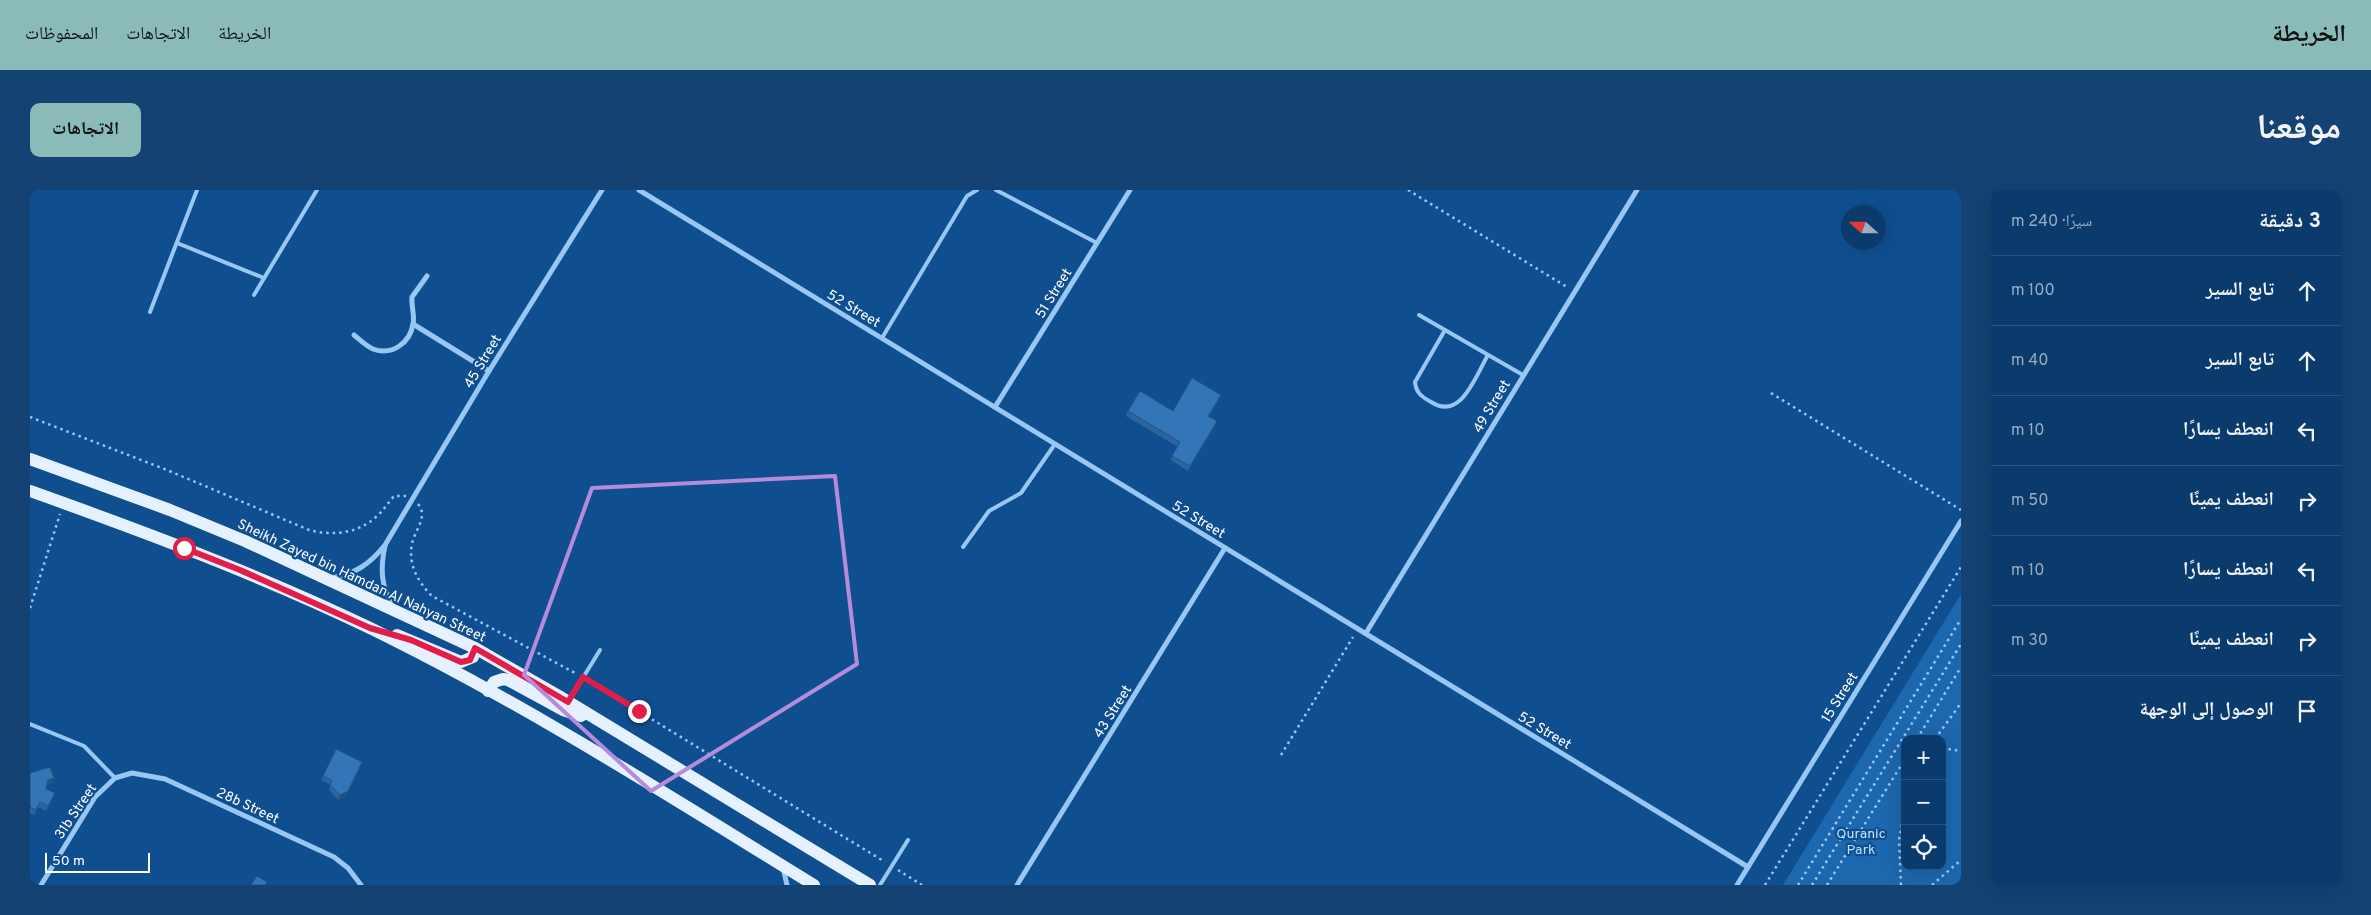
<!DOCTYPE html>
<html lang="ar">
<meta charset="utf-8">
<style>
body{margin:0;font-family:Overpass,"Noto Naskh Arabic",sans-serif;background:#144272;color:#f1f3f6;direction:rtl}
.controls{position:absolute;right:15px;bottom:15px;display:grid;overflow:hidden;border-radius:10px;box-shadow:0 5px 20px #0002}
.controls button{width:45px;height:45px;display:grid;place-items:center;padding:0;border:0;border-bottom:1px solid #2b557f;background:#0b3b6c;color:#f1f3f6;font:25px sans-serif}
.compass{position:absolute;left:1811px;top:15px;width:45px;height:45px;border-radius:50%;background:#0b3b6c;box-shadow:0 5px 20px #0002;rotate:291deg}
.scale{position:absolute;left:15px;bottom:12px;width:105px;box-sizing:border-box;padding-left:5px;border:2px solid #fff;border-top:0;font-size:14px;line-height:18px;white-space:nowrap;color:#fff;-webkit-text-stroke:4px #0f4f90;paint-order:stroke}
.stop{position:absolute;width:15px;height:15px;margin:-11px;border:4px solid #e11d48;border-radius:50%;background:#fff}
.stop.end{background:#e11d48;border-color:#fff;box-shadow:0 1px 5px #0008}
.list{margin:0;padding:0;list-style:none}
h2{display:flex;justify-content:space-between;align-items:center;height:65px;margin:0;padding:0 20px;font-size:21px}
h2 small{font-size:16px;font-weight:400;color:#9aadc2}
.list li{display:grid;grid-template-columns:32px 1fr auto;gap:15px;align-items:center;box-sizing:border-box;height:70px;padding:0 20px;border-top:1px solid #2b557f}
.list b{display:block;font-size:19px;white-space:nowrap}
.list em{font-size:16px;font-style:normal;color:#9aadc2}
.icon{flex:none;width:28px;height:28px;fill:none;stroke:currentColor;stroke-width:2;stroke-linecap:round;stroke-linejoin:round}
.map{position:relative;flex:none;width:1931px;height:695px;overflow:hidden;direction:ltr;border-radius:10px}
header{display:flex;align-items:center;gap:30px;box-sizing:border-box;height:70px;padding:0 25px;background:#8bbbb9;color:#111}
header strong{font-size:24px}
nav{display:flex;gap:28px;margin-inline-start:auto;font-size:18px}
.intro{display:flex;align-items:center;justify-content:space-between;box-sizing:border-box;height:120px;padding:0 30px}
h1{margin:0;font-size:35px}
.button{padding:12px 22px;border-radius:10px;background:#8bbbb9;color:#111;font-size:18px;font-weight:700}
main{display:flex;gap:30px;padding:0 30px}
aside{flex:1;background:#0b3b6c;border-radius:10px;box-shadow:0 5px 20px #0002}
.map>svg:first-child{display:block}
.green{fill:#1d67ae;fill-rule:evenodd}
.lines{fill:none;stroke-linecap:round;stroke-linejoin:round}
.path{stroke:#99c7f3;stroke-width:2.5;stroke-dasharray:2.5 4;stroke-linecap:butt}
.lane{stroke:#99c7f3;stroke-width:4}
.street{stroke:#99c7f3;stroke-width:5}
.primary{stroke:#e5f1ff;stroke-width:12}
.wall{fill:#2c659e}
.shaded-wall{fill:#245381}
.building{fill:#3376b8;stroke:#245381}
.route{stroke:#e11d48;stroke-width:6}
.marked{fill:none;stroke:#b68bdc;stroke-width:4;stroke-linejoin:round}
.labels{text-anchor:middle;stroke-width:4.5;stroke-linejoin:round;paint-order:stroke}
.street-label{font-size:14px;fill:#fff;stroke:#0f4f90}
.park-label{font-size:14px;fill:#c0e0fe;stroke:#0f4f90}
</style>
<header>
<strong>الخريطة</strong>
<nav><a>الخريطة</a><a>الاتجاهات</a><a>المحفوظات</a></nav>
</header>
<div class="intro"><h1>موقعنا</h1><a class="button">الاتجاهات</a></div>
<main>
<aside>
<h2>3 دقيقة<small>سيرًا · 240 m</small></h2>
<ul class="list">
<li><svg class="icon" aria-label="ahead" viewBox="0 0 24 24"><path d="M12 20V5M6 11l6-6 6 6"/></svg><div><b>تابع السير</b></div><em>100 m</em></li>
<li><svg class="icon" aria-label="ahead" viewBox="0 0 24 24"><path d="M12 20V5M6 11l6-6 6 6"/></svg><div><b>تابع السير</b></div><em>40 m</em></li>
<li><svg class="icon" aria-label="left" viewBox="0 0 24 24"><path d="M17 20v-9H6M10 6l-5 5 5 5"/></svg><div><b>انعطف يسارًا</b></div><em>10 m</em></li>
<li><svg class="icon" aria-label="right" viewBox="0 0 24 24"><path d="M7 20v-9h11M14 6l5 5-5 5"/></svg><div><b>انعطف يمينًا</b></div><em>50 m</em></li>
<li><svg class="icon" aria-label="left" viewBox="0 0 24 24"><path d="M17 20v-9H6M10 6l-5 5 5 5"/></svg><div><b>انعطف يسارًا</b></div><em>10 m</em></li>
<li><svg class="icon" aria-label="right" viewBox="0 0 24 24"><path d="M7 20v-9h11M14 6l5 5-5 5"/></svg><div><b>انعطف يمينًا</b></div><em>30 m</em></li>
<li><svg class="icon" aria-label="arrive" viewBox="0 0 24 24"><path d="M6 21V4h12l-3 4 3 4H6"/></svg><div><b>الوصول إلى الوجهة</b></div></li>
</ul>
</aside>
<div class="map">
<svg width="1931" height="695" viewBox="0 0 1931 695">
<rect width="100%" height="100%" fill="#0f4f90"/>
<path class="green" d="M1931,404V695H1753ZM1875,549H1912V676H1875Z"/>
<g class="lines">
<g class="path">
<path d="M1378,0L1537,97"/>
<path d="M1741,203L1931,320"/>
<path d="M0,227L137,280L279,340C302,346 327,344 346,327C353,321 358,313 364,306H376"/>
<path d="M388,314C399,327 384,341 382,354C378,375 388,392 402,406L545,483"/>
<path d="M0,418L30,324"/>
<path d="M561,492L855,672"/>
<path d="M1887,549L1931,477"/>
<path d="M1905,549L1931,513"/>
<path d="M1912,558L1931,561"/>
<path d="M1251,565L1323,447"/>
<path d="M868,680L892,695"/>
<path d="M1735,695L1931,377"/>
<path d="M1768,695L1931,429"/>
<path d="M1782,695L1931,454"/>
<path d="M1797,695L1875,569"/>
<path d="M1871,695L1869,650L1875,619"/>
<path d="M1902,695L1931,670"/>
</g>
<g class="lane">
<path d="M966,0L1067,53"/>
<path d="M147,53L234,88"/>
<path d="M224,105L287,0"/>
<path d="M120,122L167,0"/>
<path d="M1389,125L1493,185"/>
<path d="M1415,140L1385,192C1386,203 1392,207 1401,212C1431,231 1445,187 1458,165"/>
<path d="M852,148L937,6L947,0"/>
<path d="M933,357L959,321L991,303L1025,254"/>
<path d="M540,509L570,460"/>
<path d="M0,534L54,556L85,588"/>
<path d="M850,695L878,650"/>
</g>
<g class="street">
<path d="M609,0L1718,677"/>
<path d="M0,2L1,0"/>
<path d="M383,134L459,181"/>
<path d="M324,145C330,150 336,156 343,159C362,166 380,153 383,134C385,125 381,116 382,107L397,86"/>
<path d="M965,217L1100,0"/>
<path d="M355,356C350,379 351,396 363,417"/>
<path d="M300,388C324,385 340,374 355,355L459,181L572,0"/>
<path d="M1336,443L1607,0"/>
<path d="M753,678L757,695"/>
<path d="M11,695L65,607L85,588L102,583L135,589L304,667L318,678L331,695"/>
<path d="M987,695L1195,358"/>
<path d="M1707,695L1931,331"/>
</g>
<g class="primary">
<path d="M0,269L140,320L215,351L445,458L527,505L840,695"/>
<path d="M0,301C115,342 230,385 340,438C494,513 639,606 784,695"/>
<path d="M367,445L431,472L443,467L445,458"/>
<path d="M458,501L464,492L473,489L478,490L533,520L551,526"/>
</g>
</g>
<g class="wall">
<path d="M1191,205L1189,209L1179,227L1187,231L1185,236L1158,281L1141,270L1142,266L1148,257L1096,226L1098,221H1143Z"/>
<path d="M330,577L316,606L308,610L299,600L300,595L291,590L293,586Z"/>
<path d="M0,583L24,588L22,593L17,595L16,599L25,603L16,621L8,617L4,625L0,623Z"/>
</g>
<g class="shaded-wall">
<path d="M1191,205L1189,209L1176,231L1178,226Z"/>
<path d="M1187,231L1185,236L1158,281L1160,276Z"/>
<path d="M332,572L316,606L308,610L310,605Z"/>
<path d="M24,588L22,593L16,595L18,590Z"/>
</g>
<g class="building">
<path d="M1162,188L1191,205L1178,226L1187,231L1160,276L1142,266L1150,252L1098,221L1110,201L1143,221Z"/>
<path d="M306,559L332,572L318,601L310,605L300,595L302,590L293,586Z"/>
<path d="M20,577L24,588L18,590L16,599L25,603L18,616L10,612L6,620L0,617V583Z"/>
<path d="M227,686L237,692L235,695H221Z"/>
</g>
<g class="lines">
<path class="route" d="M154,358L210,380L340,438L381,450L431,472L440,470L445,458L538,512L553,487L609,521"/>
</g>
<path class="marked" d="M805,286L827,474L621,601L494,485L562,298Z"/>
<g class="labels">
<g class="street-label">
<text transform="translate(1023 103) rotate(-58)" y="5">51 Street</text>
<text transform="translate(824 118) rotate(31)" y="5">52 Street</text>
<text transform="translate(452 171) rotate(-59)" y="5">45 Street</text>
<text transform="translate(1461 216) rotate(-59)" y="5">49 Street</text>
<text transform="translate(1169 329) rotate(31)" y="5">52 Street</text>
<text transform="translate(332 390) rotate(25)" y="5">Sheikh Zayed bin Hamdan Al Nahyan Street</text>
<text transform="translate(1809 507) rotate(-58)" y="5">15 Street</text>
<text transform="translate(1082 521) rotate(-58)" y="5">43 Street</text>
<text transform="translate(1515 540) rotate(31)" y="5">52 Street</text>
<text transform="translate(218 615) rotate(25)" y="5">28b Street</text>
<text transform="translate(45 621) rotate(-56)" y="5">31b Street</text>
</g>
<g class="park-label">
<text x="1831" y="648">Quranic<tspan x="1831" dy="16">Park</tspan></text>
</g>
</g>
</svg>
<div class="controls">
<button>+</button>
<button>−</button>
<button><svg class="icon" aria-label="locate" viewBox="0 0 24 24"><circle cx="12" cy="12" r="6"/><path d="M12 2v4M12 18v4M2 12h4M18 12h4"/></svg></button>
</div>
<svg class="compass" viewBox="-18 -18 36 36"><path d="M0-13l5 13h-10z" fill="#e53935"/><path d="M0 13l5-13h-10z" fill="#9aadc2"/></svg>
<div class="scale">50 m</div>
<div class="stop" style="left:154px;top:358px"></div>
<div class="stop end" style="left:609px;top:521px"></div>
</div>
</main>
